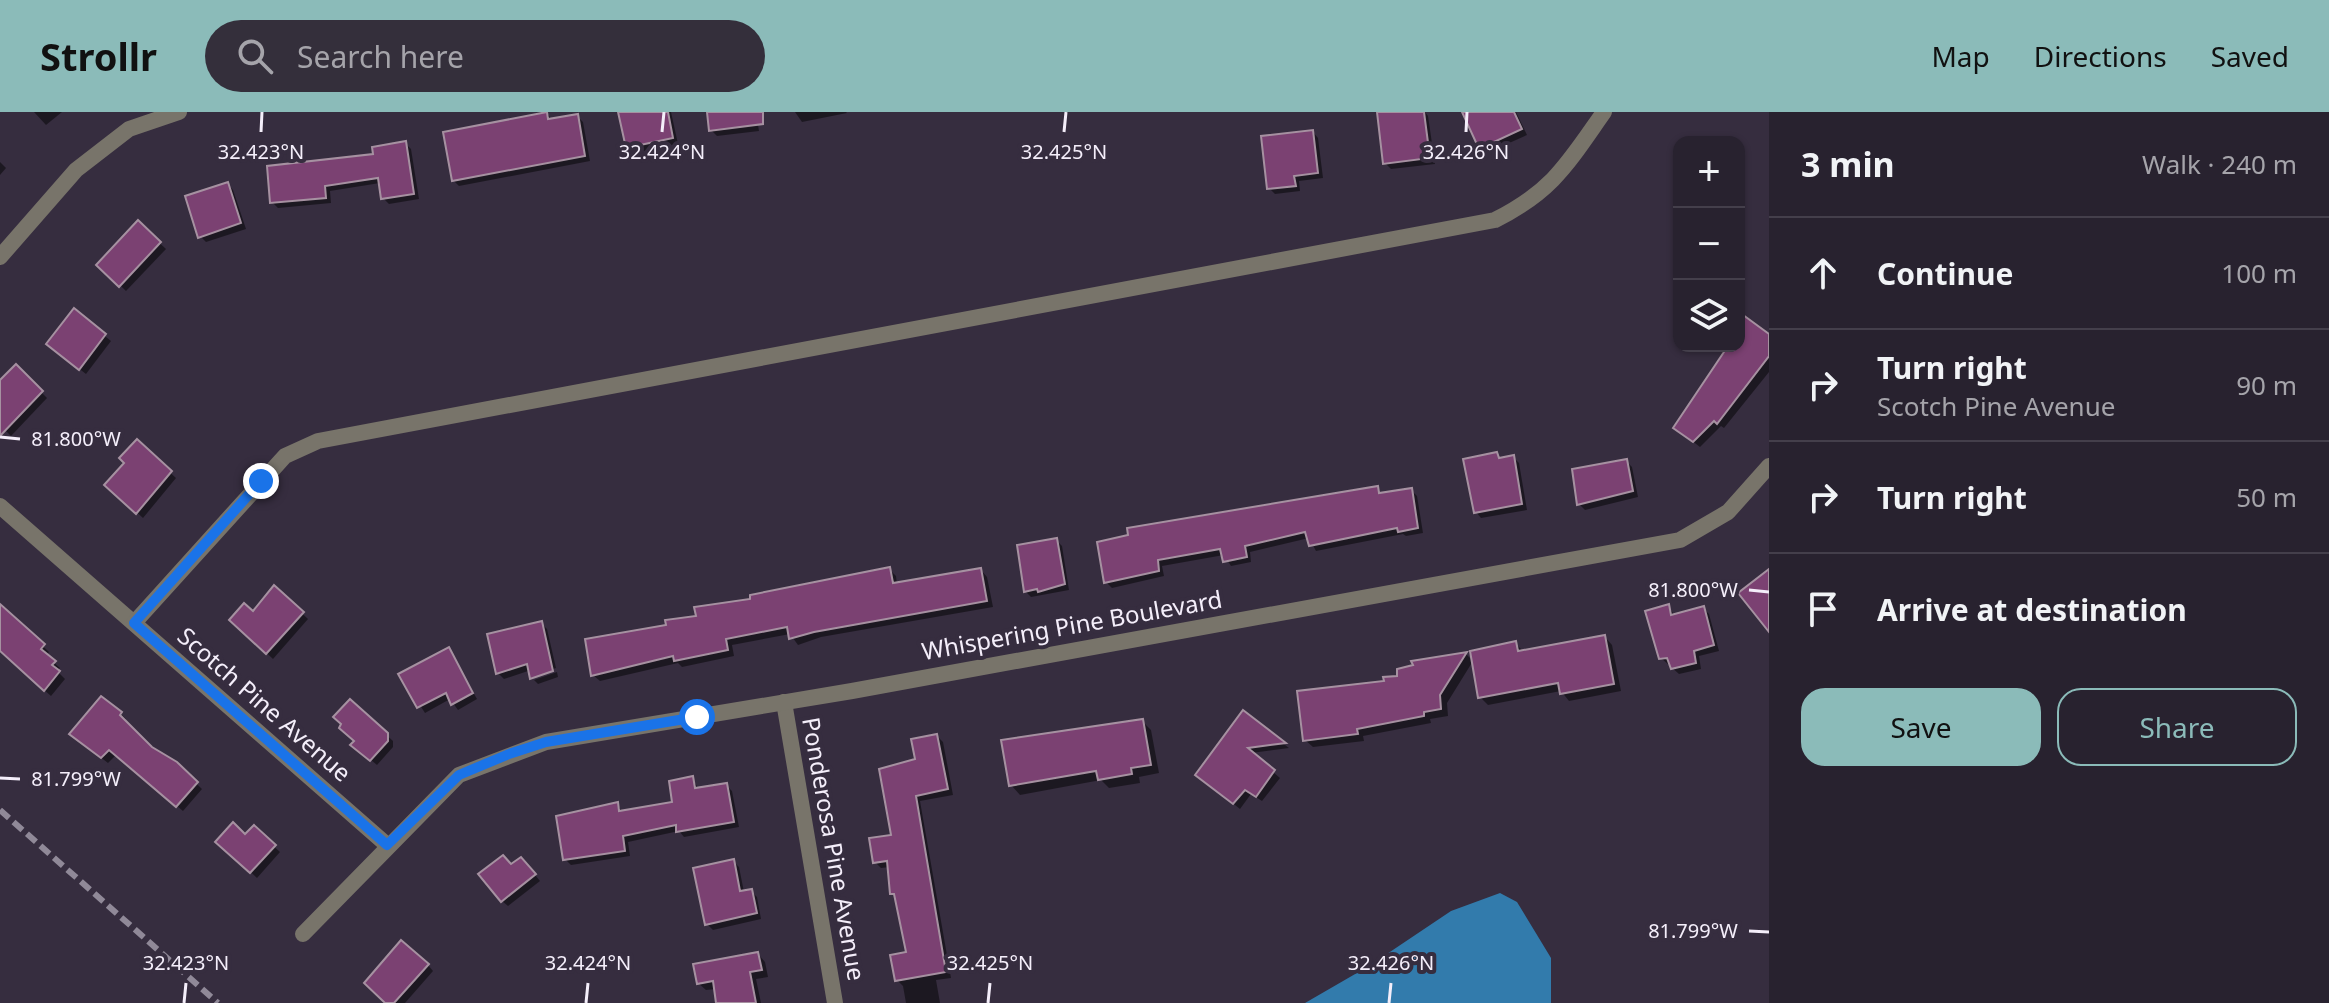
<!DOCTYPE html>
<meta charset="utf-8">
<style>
body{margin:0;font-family:"Noto Sans",sans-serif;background:#342f3b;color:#f1f3f6}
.controls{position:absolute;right:24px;top:24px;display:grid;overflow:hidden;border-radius:16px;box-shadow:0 2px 6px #0004}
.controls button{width:72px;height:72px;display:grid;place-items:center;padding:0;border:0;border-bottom:2px solid #443f4b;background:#28222f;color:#f1f3f6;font:40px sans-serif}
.stop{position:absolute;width:24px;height:24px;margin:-18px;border:6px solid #1a73e8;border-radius:50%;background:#fff}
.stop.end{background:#1a73e8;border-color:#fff;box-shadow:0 2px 8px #0008}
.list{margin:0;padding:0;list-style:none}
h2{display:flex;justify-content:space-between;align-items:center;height:104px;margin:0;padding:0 32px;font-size:34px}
h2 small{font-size:26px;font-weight:400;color:#a5a4aa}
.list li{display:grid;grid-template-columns:52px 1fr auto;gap:24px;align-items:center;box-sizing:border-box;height:112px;padding:0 32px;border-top:2px solid #443f4b}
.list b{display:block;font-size:30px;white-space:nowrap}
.list p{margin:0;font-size:26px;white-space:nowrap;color:#a5a4aa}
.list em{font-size:26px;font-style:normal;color:#a5a4aa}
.actions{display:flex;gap:16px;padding:24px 32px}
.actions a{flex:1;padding:18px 0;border:2px solid #8bbbb9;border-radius:24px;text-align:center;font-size:28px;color:#8bbbb9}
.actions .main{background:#8bbbb9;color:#111}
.icon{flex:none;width:44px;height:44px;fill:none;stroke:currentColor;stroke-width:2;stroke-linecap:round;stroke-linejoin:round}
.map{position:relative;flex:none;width:1769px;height:891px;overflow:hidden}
header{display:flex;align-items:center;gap:48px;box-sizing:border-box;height:112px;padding:0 40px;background:#8bbbb9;color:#111}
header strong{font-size:38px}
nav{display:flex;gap:44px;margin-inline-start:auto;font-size:28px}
.search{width:560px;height:72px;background:#342f3b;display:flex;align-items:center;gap:20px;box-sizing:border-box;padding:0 28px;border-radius:44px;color:#a5a4aa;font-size:30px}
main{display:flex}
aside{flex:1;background:#28222f}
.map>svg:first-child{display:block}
.water{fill:#327bac}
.shadow{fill:#0007}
.building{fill:#7b4172;stroke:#a691a1;stroke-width:2}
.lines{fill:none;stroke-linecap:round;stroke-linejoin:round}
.minor{stroke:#78746a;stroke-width:16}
.rail{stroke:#908998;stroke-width:6;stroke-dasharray:12 6;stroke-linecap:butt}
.route{stroke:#1a73e8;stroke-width:10}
.ticks{fill:none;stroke:#f4eefa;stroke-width:3}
.labels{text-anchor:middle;stroke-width:8;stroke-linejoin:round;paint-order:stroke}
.street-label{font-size:24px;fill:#f4eefa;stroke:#362d3f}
.ticks-label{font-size:20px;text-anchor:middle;fill:#f4eefa;stroke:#362d3f;stroke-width:8;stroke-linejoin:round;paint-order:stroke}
</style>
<header>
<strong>Strollr</strong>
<div class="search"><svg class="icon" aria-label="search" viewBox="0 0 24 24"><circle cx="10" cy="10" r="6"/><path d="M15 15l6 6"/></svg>Search here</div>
<nav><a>Map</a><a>Directions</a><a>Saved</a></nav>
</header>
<main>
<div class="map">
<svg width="1769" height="891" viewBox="0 0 1769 891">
<rect width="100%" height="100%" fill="#362d3f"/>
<path class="water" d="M1500,781L1517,790L1551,846V891H1305L1369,854L1451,799Z"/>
<g class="shadow">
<path d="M34,0H62L46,13Z"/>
<path d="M546,0L552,8L577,4L583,10L590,49L459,74L453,68L527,8L526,4Z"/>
<path d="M620,0H671L678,32L633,41L627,35Z"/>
<path d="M709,0H756L759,19L717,24L711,18Z"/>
<path d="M795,0H846L847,1L802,10Z"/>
<path d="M1401,0H1425L1428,4L1435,52L1391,57L1385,51Z"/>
<path d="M1465,0H1516L1527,23L1487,41Z"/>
<path d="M1313,20L1318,26L1323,66L1299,69L1300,79L1275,82L1269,76Z"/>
<path d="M405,31L411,37L419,87L389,92L383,86L380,71L330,79L331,91L278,96L272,90Z"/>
<path d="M0,50L6,56L0,63Z"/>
<path d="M228,72L233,78L246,117L206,130L200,124Z"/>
<path d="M138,111L166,137L126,179L99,153Z"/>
<path d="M74,199L111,229L86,262L55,238Z"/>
<path d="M1739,210L1769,224V260L1724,316L1721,314L1700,335L1682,321L1725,243L1719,237L1739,234Z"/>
<path d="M16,255L47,286L11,324L0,313V274Z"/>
<path d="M137,330L176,366L143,406L107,373L127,351Z"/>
<path d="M1496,342L1501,347L1513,345L1519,351L1527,398L1481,406L1476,400Z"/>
<path d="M1626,349L1632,355L1638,385L1585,398L1579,392Z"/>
<path d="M1377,376L1383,383L1411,378L1417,384L1423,421L1406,424L1403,422L1316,439L1309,426L1250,440L1251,450L1231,454L1224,443L1162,454L1164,464L1112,476L1106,470L1185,410V406L1237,397L1241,400Z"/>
<path d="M1056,428L1062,434L1069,478L1031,485L1026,480Z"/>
<path d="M889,457L896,464L897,473L981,458L987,465L993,495L821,525L798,533L790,522L732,533L734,544L682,555L678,551L600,569L593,563L669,514L752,489Z"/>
<path d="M275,476L308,507L273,547L232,508L253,502Z"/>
<path d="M0,494L49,540L46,544L60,556L57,559L65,567L51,584L0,539Z"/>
<path d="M1668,494L1675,504L1703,496L1709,502L1719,539L1699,544L1701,557L1679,562L1661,546Z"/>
<path d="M541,511L547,517L556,556L534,564V567L531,558L504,567L498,561Z"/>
<path d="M1605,525L1612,533L1621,579L1569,589L1561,579L1488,593L1480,585L1515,531L1524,540Z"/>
<path d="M448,537L477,587L458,598L450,587L425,601L400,562Z"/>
<path d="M1466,542L1473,549L1447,591L1448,604L1430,607L1431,611L1363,624L1364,629L1313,635L1305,628L1386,570L1415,555L1414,550Z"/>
<path d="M557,560L558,565L538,572L534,568Z"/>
<path d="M350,590L393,629V635L377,653L359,638Z"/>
<path d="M120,601L126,607L124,610L151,637L175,651L202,677L183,699L116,643L108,651L77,627Z"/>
<path d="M1243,601L1289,636L1251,641L1280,666L1262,689L1251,682L1240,697L1204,668Z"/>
<path d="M1142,609L1151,618L1159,661L1139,665L1140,671L1109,676L1101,668L1020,683L1011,673Z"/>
<path d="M937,624L943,630L953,683L920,689L951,866L936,868L940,891H906L903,874L897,868L908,842L896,785L892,781L890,755L881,756L875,750L893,725L917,649Z"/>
<path d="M692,667L699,677L726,673L732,679L739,715L684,725L679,719L628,730L630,744L571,753L565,747L617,692L623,701L674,691Z"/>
<path d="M254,716L280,740L257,766L218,730L245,724Z"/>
<path d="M733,749L739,755L744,780L751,779L757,785L761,807L713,818L707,812Z"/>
<path d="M527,753L540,769L508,794L502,789L511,754Z"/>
<path d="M758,842L765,850L768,865L756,867L761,891H718L716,877L706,878L698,871Z"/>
<path d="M428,853L433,859L405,891H387Z"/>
</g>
<g class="building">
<path d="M547,0L548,7L578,2L585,44L452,69L443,20Z"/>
<path d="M618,0H668L673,26L626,36Z"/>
<path d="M707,0H763V12L709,19Z"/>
<path d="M1377,0H1424L1430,46L1383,52Z"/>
<path d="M1462,0H1514L1522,17L1479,37Z"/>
<path d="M1313,18L1318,61L1294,64L1296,74L1267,77L1261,24Z"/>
<path d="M406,29L414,82L381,87L378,66L325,74L326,86L270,91L267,54L373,42L372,35Z"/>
<path d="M228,70L241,111L198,126L185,84Z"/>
<path d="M138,108L161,130L119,175L96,153Z"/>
<path d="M74,196L106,222L79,258L46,232Z"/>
<path d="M1739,200L1769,222V244L1717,312L1714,309L1693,330L1673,316L1728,234H1739Z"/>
<path d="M16,252L43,279L0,324V268Z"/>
<path d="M137,327L172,359L136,402L104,373L124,351L119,346Z"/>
<path d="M1497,340L1499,346L1514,343L1522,392L1474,401L1463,347Z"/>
<path d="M1627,347L1633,379L1577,393L1572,357Z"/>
<path d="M1378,374L1379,381L1412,376L1418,416L1398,420L1397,416L1309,434L1305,420L1245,434L1247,445L1223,450L1220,437L1158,448L1159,459L1104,471L1097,430L1128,423L1127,416Z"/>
<path d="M1057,426L1065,472L1038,480L1037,477L1024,480L1017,433Z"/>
<path d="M890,455L893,471L981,456L987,489L814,520L789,527L787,515L726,527L728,538L674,549L673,544L591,564L585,527L666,513L665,508L696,504L694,495L750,487V483Z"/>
<path d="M1769,457V520L1738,481Z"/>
<path d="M274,473L304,500L266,542L229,508L244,491L253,499Z"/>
<path d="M0,492L45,532L41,537L56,549L52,553L60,559L44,579L0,539Z"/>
<path d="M1669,492L1671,503L1704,494L1714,533L1694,539L1696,551L1671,557L1667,546L1659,547L1645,499Z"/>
<path d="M542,509L553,559L530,567L527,552L496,562L487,522Z"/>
<path d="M1605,523L1614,572L1560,582L1558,571L1478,586L1470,539L1516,529L1518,539Z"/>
<path d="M449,535L473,581L451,593L446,581L417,596L398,562Z"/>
<path d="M1467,540L1440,583L1441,597L1424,600V604L1357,617L1358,622L1303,629L1297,579L1384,569L1383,565L1397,564V557L1413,553L1411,549Z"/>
<path d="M101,584L122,600L120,603L152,635L177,650L198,670L176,695L109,638L101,646L69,622Z"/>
<path d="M350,587L388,621V629L370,649L350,633L354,629L339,616L341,612L333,605Z"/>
<path d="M1243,598L1286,631L1248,636L1275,658L1256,685L1245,678L1233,692L1195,663Z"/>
<path d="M1143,607L1151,653L1131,656L1132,662L1098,668L1096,659L1009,674L1001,628Z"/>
<path d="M937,622L948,677L916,684L946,860L895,869L890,843L906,840L894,782H890L887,749L873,751L869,726L891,723L879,657L915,647L911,627Z"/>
<path d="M693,664L695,676L727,671L734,710L676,720V713L623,724L625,739L563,748L556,704L618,690L619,699L672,690L669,669Z"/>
<path d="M233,710L245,722L254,713L276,733L250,761L215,730Z"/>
<path d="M503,743L511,752L521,745L536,762L501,790L478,762Z"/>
<path d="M734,747L740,779L752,777L757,801L705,813L693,756Z"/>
<path d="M401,828L429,852L394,891H385L364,871Z"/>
<path d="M758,840L762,858L750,860L756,891H716L713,869L697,872L693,852Z"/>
</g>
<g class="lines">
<g class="minor">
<path d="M0,145L76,58L129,17L179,0"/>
<path d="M0,394L387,733"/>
<path d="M134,511L285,344L318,329L1495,108C1553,79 1568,51 1604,0"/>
<path d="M784,590L835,891"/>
<path d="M303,822L459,663L546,630L852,579L1680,428L1728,400L1769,354"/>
</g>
<path class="rail" d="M0,698L218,891"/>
</g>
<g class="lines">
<path class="route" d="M261,369L134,511L387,733L459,663L509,642L546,630L697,605"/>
</g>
<path class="ticks" d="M261,20L262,0M662,20L664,0M1064,20L1066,0M1466,20L1467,0M0,325L20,327M1749,478L1769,480M0,666L20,667M1749,819L1769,820M184,891L186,871M586,891L588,871M988,891L990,871M1389,891L1391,871"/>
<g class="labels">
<g class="street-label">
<text transform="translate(1072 514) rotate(-10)" y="8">Whispering Pine Boulevard</text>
<text transform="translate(264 593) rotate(41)" y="8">Scotch Pine Avenue</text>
<text transform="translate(833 737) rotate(80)" y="8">Ponderosa Pine Avenue</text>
</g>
</g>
<g class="ticks-label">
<text x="261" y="47">32.423°N</text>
<text x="662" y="47">32.424°N</text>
<text x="1064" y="47">32.425°N</text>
<text x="1466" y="47">32.426°N</text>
<text x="76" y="334">81.800°W</text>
<text x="1693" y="485">81.800°W</text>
<text x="76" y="674">81.799°W</text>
<text x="1693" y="826">81.799°W</text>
<text x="186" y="858">32.423°N</text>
<text x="588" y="858">32.424°N</text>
<text x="990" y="858">32.425°N</text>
<text x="1391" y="858">32.426°N</text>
</g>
</svg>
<div class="controls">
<button>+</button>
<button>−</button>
<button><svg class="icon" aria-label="layers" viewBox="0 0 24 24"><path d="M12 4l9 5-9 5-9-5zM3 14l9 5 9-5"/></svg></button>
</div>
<div class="stop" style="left:697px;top:605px"></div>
<div class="stop end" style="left:261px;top:369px"></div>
</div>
<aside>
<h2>3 min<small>Walk · 240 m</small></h2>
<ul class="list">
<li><svg class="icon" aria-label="ahead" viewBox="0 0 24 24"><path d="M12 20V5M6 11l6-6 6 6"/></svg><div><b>Continue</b></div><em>100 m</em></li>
<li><svg class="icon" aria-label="right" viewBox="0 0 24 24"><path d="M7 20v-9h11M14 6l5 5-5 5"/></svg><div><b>Turn right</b><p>Scotch Pine Avenue</p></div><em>90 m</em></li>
<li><svg class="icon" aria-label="right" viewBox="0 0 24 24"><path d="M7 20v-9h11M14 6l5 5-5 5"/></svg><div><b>Turn right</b></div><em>50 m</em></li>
<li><svg class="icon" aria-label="arrive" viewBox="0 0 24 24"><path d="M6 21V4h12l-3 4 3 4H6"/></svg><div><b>Arrive at destination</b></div></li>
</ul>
<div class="actions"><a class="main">Save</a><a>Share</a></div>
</aside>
</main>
